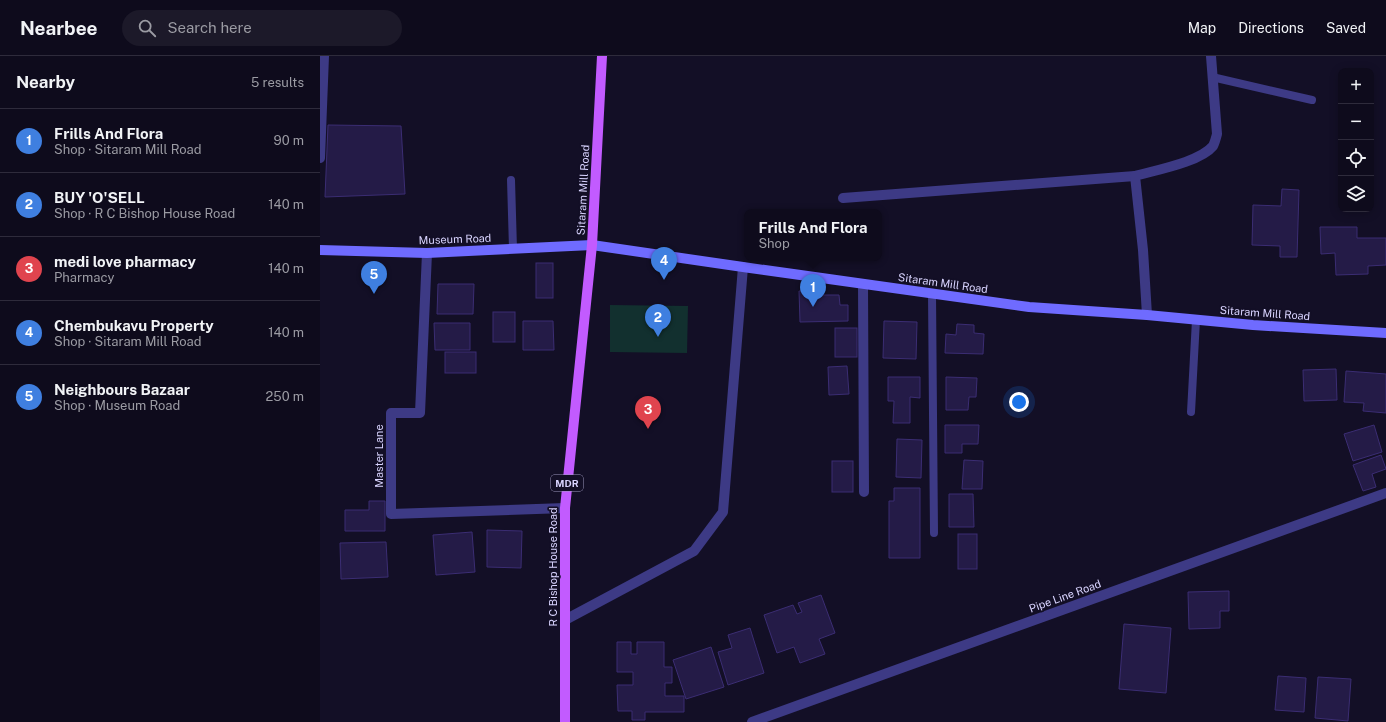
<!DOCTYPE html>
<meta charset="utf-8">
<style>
body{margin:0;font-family:"Public Sans",sans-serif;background:#1c1929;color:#f1f3f6}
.controls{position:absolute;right:12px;top:12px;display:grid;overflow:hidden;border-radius:8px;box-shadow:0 2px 10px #0003}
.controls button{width:36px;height:36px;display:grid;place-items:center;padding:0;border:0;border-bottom:1px solid #2e2b3b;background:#0e0b1c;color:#f1f3f6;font:20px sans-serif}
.you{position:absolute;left:699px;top:346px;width:14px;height:14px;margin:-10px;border:3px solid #fff;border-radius:50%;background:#1a73e8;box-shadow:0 0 0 6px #1a73e833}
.badge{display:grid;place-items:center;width:26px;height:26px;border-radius:50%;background:#0b8043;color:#fff;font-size:13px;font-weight:700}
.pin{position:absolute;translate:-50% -33px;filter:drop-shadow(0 1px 2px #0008)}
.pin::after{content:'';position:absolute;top:21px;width:14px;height:12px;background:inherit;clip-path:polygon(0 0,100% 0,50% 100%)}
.popup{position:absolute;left:424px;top:153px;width:138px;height:52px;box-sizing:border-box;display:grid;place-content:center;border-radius:8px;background:#0e0b1c;filter:drop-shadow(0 1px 3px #0005);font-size:13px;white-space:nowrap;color:#9b9ba3}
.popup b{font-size:15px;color:#f1f3f6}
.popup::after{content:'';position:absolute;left:50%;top:100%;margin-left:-8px;border:8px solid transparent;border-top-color:#0e0b1c}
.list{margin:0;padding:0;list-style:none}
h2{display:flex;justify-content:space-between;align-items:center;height:52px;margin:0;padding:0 16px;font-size:17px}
h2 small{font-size:13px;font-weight:400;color:#9b9ba3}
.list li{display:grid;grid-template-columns:26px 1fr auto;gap:12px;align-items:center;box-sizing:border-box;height:64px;padding:0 16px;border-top:1px solid #2e2b3b}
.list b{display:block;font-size:15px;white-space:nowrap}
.list p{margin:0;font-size:13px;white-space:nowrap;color:#9b9ba3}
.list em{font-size:13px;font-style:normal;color:#9b9ba3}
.icon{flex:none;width:22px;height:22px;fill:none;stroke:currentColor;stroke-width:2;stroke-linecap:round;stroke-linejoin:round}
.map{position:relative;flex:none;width:1066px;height:666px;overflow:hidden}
header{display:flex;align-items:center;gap:24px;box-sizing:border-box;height:56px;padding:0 20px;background:#0e0b1c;border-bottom:1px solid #2e2b3b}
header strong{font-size:19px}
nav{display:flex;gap:22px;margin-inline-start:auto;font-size:14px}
.search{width:280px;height:36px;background:#1c1929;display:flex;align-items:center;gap:10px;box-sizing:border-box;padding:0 14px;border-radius:22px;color:#9b9ba3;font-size:15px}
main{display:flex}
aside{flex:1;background:#0e0b1c}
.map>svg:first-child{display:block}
.green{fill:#12302f}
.building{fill:#241b47;stroke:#3b2d73}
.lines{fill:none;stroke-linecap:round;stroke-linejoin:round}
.service{stroke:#3d3a85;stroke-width:8}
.minor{stroke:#3d3a85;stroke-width:10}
.tertiary{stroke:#3d3a85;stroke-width:10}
.secondary{stroke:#6f6bff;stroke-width:10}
.primary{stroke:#c25bff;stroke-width:10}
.labels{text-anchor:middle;stroke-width:3.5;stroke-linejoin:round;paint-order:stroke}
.shield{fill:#130f26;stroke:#9e99be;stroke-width:1}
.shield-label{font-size:10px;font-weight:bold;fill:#d9d4ff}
.street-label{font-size:11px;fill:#d9d4ff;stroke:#130f26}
</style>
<header>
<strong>Nearbee</strong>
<div class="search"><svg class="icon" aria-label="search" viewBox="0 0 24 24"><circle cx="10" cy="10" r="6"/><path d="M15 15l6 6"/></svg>Search here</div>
<nav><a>Map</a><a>Directions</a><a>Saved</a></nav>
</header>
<main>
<aside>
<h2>Nearby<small>5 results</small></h2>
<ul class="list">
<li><span class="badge" style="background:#3f7fe0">1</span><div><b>Frills And Flora</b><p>Shop · Sitaram Mill Road</p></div><em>90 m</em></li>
<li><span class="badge" style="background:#3f7fe0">2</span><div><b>BUY 'O'SELL</b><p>Shop · R C Bishop House Road</p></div><em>140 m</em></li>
<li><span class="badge" style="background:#e0444e">3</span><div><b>medi love pharmacy</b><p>Pharmacy</p></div><em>140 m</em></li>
<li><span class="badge" style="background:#3f7fe0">4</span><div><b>Chembukavu Property</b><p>Shop · Sitaram Mill Road</p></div><em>140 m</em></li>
<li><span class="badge" style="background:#3f7fe0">5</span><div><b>Neighbours Bazaar</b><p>Shop · Museum Road</p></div><em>250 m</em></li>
</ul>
</aside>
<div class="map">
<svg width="1066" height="666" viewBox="0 0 1066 666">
<rect width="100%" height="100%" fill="#130f26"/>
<path class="green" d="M290,249L368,250L367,297L290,296Z"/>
<g class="building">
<path d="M8,69L81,70L85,138L5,141Z"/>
<path d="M962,133L979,134L977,201H960V190L932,189L933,149L961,150Z"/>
<path d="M1000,171H1037V182H1066V209L1048,210V218L1016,219L1015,197L1001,198Z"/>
<rect x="216" y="207" width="17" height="35"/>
<path d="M118,228H154L153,258H117Z"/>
<path d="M479,235H491L492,239H519L520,249H528V265L480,266Z"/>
<rect x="173" y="256" width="22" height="30"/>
<path d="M203,265H233L234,294H203Z"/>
<path d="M564,265L597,266L596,303L563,302Z"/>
<path d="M114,267H150V294H115Z"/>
<path d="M637,268L654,269V277L664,278L663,298L625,297L626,278L636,279Z"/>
<rect x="515" y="272" width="22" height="29"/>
<rect x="125" y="296" width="31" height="21"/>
<path d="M527,310L529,338L509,339L508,311Z"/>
<path d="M1016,313L1017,344L984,345L983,314Z"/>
<path d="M1026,315L1066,318V357L1043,355L1044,347L1024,346Z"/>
<path d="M568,321H600V342L590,341V367H573L574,345H568Z"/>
<path d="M626,321L657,322L656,341H649L648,354H626Z"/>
<path d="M625,369H659L658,388H642V397H625Z"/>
<path d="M1054,369L1062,396L1033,405L1024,378Z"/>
<path d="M577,383L602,384L601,422L576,421Z"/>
<path d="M1061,399L1066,413L1052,418L1056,431L1043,435L1033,409Z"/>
<path d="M644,404L663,405L662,433H642Z"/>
<rect x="512" y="405" width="21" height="31"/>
<path d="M574,432H600V502H569V445H574Z"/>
<path d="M629,438H653L654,471H629Z"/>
<path d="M49,445H65V475H25V454H49Z"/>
<path d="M167,474L202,475L201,512L167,511Z"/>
<path d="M152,476L155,516L116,519L113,479Z"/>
<rect x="638" y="478" width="19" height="35"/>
<path d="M66,486L68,521L21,523L20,487Z"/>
<path d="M909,535V555H900V572L869,573L868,536Z"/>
<path d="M501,539L515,577L499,583L505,598L480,607L474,591L457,597L444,559L473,549L477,558L482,556L478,547Z"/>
<path d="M804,568L851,572L846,637L799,633Z"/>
<path d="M430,572L444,617L408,629L398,596L412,592L408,579Z"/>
<path d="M297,586H311V598H317V586H344V611H352V627H345V640H364V656H325V664H312V655H298L297,629H313V616H297Z"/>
<path d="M391,591L404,631L366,643L353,604Z"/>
<path d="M958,620L986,622L984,656L955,654Z"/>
<path d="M998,621L1031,623L1028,665L995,662Z"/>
</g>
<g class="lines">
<g class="service">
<path d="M892,21L992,44"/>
<path d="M191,124L193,193"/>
<path d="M612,237L614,477"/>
<path d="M871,356L876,264"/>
</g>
<g class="minor">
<path d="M0,102L4,0"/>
<path d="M523,142L815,120"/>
<path d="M107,197L100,357H71V458L245,452"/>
<path d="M543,228L544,436"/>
<path d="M827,259L823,194L815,120C836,114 880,106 893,90C895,86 896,82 897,78L891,0"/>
<path d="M245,564L374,495L403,456L423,211"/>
</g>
<path class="tertiary" d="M432,666L1066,437"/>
<path class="secondary" d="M0,194L107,197L272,189L423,211L709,251L827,259L933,269L1066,277"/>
<path class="primary" d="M245,666V452L272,189L282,0"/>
</g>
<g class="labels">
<rect class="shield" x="231" y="419" width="32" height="16" rx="3"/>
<g class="shield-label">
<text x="247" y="431">MDR</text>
</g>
<g class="street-label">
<text transform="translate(263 134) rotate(-87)" y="4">Sitaram Mill Road</text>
<text transform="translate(135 183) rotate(-2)" y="4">Museum Road</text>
<text transform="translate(623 227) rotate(8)" y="4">Sitaram Mill Road</text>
<text transform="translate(945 257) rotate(4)" y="4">Sitaram Mill Road</text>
<text transform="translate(59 400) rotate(-90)" y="4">Master Lane</text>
<text transform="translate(233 511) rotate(-90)" y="4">R C Bishop House Road</text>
<text transform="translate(745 540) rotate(-20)" y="4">Pipe Line Road</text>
</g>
</g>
</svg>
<div class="controls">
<button>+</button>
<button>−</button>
<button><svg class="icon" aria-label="locate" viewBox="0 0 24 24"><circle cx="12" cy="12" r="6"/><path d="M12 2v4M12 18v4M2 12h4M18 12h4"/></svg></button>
<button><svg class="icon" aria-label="layers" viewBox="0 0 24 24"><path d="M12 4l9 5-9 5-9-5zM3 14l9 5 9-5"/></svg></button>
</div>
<div class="you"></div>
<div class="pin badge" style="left:493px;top:251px;background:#3f7fe0">1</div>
<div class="popup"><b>Frills And Flora</b>Shop</div>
<div class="pin badge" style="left:338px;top:281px;background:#3f7fe0">2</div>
<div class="pin badge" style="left:328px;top:373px;background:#e0444e">3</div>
<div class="pin badge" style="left:344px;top:224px;background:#3f7fe0">4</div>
<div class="pin badge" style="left:54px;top:238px;background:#3f7fe0">5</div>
</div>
</main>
